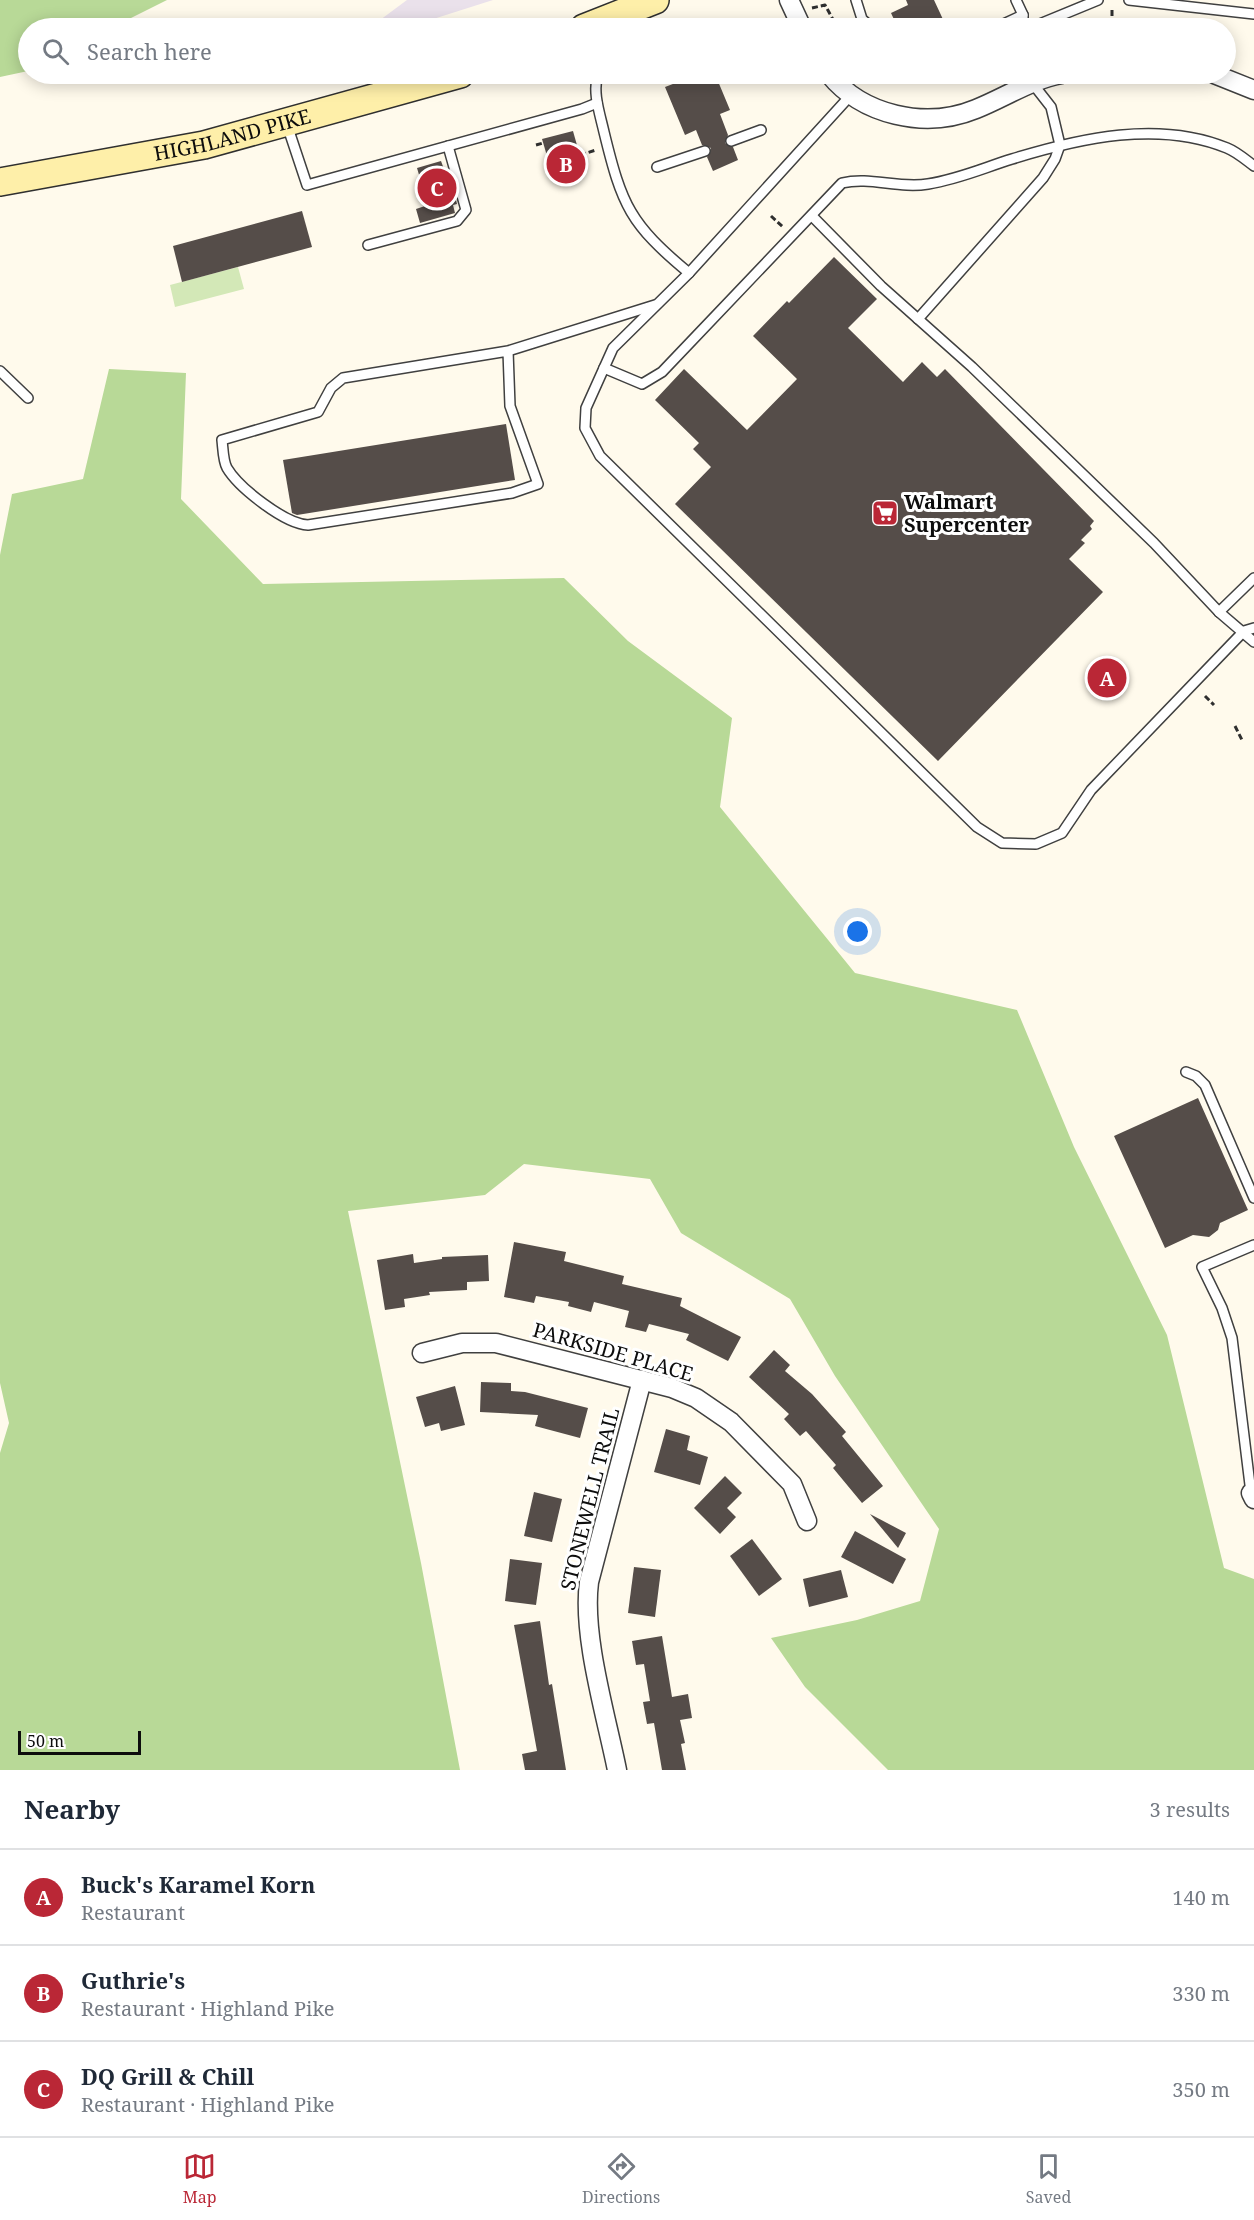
<!DOCTYPE html>
<meta charset="utf-8">
<style>
body{margin:0;font-family:"Noto Serif",serif;background:#f6f6f7;color:#1f2937}
.scale{position:absolute;left:18px;bottom:15px;width:123px;box-sizing:border-box;padding-left:6px;border:3px solid #0d0d0d;border-top:0;font-size:16px;line-height:21px;white-space:nowrap;color:#0d0d0d;-webkit-text-stroke:4px #fff;paint-order:stroke}
.you{position:absolute;left:858px;top:932px;width:21px;height:21px;margin:-15px;border:4px solid #fff;border-radius:50%;background:#1a73e8;box-shadow:0 0 0 9px #1a73e833}
.badge{display:grid;place-items:center;width:39px;height:39px;border-radius:50%;background:#ba2736;color:#fff;font-size:20px;font-weight:700}
.pin{position:absolute;translate:-50% -50%;border:3px solid #fff;box-shadow:0 2px 6px #0006}
.list{margin:0;padding:0;list-style:none}
h2{display:flex;justify-content:space-between;align-items:center;height:78px;margin:0;padding:0 24px;font-size:26px}
h2 small{font-size:20px;font-weight:400;color:#747a83}
.list li{display:grid;grid-template-columns:39px 1fr auto;gap:18px;align-items:center;box-sizing:border-box;height:96px;padding:0 24px;border-top:2px solid #e0e1e3}
.list b{display:block;font-size:22px;white-space:nowrap}
.list p{margin:0;font-size:20px;white-space:nowrap;color:#747a83}
.list em{font-size:20px;font-style:normal;color:#747a83}
.icon{flex:none;width:33px;height:33px;fill:none;stroke:currentColor;stroke-width:2;stroke-linecap:round;stroke-linejoin:round}
.map{position:relative;flex:none;width:1254px;height:1770px;overflow:hidden}
.search{position:absolute;background:#fff;box-shadow:0 3px 15px #0003;left:18px;right:18px;top:18px;height:66px;display:flex;align-items:center;gap:15px;box-sizing:border-box;padding:0 21px;border-radius:33px;color:#747a83;font-size:22px}
.sheet{height:366px;background:#fff}
nav{display:flex;justify-content:space-around;align-items:center;box-sizing:border-box;height:84px;border-top:2px solid #e0e1e3;background:#fff;font-size:16px;color:#747a83}
nav a{display:grid;justify-items:center;gap:3px}
nav .on{color:#ba2736}
.map>svg:first-child{display:block}
.industrial{fill:#eae1eb}
.green{fill:#d3e8b7}
.forest{fill:#b8d997}
.building{fill:#554d49}
.lines{fill:none;stroke-linecap:round;stroke-linejoin:round}
.lane-casing{stroke:#404040;stroke-width:12}
.street-casing{stroke:#404040;stroke-width:21}
.secondary-casing{stroke:#2f2f2f;stroke-width:30}
.path{stroke:#2f2f2f;stroke-width:3;stroke-dasharray:6 3;stroke-linecap:butt}
.lane{stroke:#fff;stroke-width:9}
.street{stroke:#fff;stroke-width:18}
.secondary{stroke:#feefa9;stroke-width:27}
.labels{text-anchor:middle;stroke-width:6;stroke-linejoin:round;paint-order:stroke}
.street-label{font-size:20px;fill:#0d0d0d;stroke:#fff}
.poi-label{font-size:20px;font-weight:bold;fill:#0d0d0d;stroke:#fff;text-anchor:start}
</style>
<div class="map">
<svg width="1254" height="1770" viewBox="0 0 1254 1770">
<rect width="100%" height="100%" fill="#fffaec"/>
<path class="industrial" d="M407,0H493L405,28L376,23Z"/>
<path class="green" d="M238,267L244,289L175,307L170,285Z"/>
<g class="forest">
<path d="M0,0H167L111,28H28V71L0,77Z"/>
<path d="M109,369L186,373L181,499L263,584L564,578L628,641L732,718L720,807L855,973L1017,1010L1074,1147L1167,1335L1224,1568L1254,1579V1770H888L805,1687L771,1638L857,1620L920,1601L939,1529L835,1376L790,1299L681,1233L650,1179L524,1164L485,1195L348,1211L421,1563L460,1770H0V1453L9,1423L0,1383V555L12,494L83,479Z"/>
</g>
<g class="building">
<path d="M906,0H934L947,28H898L891,13L908,5Z"/>
<path d="M699,74H715L730,110L720,114L728,135L725,143L733,147L738,160L713,171L707,157L711,148L702,145L696,130L685,135L665,87Z"/>
<path d="M573,131L585,174L555,183L542,139Z"/>
<path d="M441,161L445,172L448,171L457,204L453,205L455,213L420,223L416,209L428,205L417,168Z"/>
<path d="M302,211L312,247L182,282L173,246Z"/>
<path d="M834,257L877,299L848,328L903,382L922,362L937,377L945,369L1094,521L1090,526L1092,529L1081,540L1085,543L1069,559L1103,592L938,761L675,504L711,467L693,449L699,443L655,400L684,369L747,430L797,379L753,336L787,301L789,303Z"/>
<path d="M506,424L515,480L297,515L292,513L283,460Z"/>
<path d="M1198,1098L1248,1210L1220,1223L1218,1230L1209,1237L1193,1235L1165,1248L1114,1136Z"/>
<path d="M514,1242L566,1252L564,1261L624,1276L622,1284L682,1298L680,1306L741,1337L728,1361L686,1340L689,1334L649,1324L646,1332L625,1327L629,1311L594,1302L591,1312L568,1306L569,1302L536,1296L534,1303L504,1297Z"/>
<path d="M413,1254L414,1263L442,1259V1257L488,1255L489,1281L467,1282V1290L429,1292L430,1295L404,1299L405,1307L385,1310L377,1260Z"/>
<path d="M774,1350L790,1365L785,1371L812,1394L846,1432L842,1436L883,1486L862,1503L833,1468L836,1465L806,1431L800,1436L784,1419L789,1414L749,1377Z"/>
<path d="M481,1382L511,1383V1391L525,1392L588,1408L580,1438L535,1426L538,1415L480,1412Z"/>
<path d="M455,1386L465,1425L441,1431L439,1423L425,1427L416,1397Z"/>
<path d="M666,1429L690,1436L687,1450L708,1457L700,1485L654,1472Z"/>
<path d="M725,1476L742,1493L727,1508L736,1517L720,1534L694,1508Z"/>
<path d="M534,1492L562,1499L552,1542L524,1536Z"/>
<path d="M870,1514L906,1533L898,1548Z"/>
<path d="M855,1531L906,1559L893,1584L841,1557Z"/>
<path d="M752,1539L782,1579L759,1596L730,1556Z"/>
<path d="M510,1559L542,1563L536,1605L505,1601Z"/>
<path d="M634,1567L661,1570L655,1617L628,1613Z"/>
<path d="M841,1570L848,1597L809,1607L803,1579Z"/>
<path d="M540,1621L549,1685L552,1684L566,1770H525L522,1754L537,1751L514,1625Z"/>
<path d="M662,1636L672,1697L688,1694L692,1718L680,1720L685,1743L681,1744L686,1770H662L654,1723L647,1724L643,1702L650,1701L644,1664L636,1665L632,1641Z"/>
</g>
<g class="lines">
<defs>
<g id="lane">
<path d="M856,0L862,19L872,28"/>
<path d="M1016,0L1023,15V28"/>
<path d="M1129,0L1254,14"/>
<path d="M995,28L1023,15"/>
<path d="M1030,28L1098,0"/>
<path d="M598,74C592,92 600,114 604,132C622,206 630,224 689,273"/>
<path d="M850,96L689,273L613,348L586,408L585,428L600,456L977,827L1002,843L1036,844L1062,833L1091,790L1244,631L1254,628"/>
<path d="M287,125L307,185L582,109L597,103"/>
<path d="M731,141L761,130"/>
<path d="M657,167L705,151"/>
<path d="M812,216L881,286L972,367L1154,543L1219,612L1254,642"/>
<path d="M368,245L457,221L466,210L448,146"/>
<path d="M918,319L1043,178L1055,159L1060,145L1051,107L1033,84L1031,74"/>
<path d="M508,351L510,406L538,484L512,493L308,525C285,524 239,488 227,468C223,461 223,448 222,440L318,412L331,388L343,378L508,351L655,305"/>
<path d="M604,368L642,384L662,372L842,183C870,176 898,189 928,184C959,179 983,168 1012,159C1080,138 1159,120 1227,148C1237,152 1246,160 1254,166"/>
<path d="M0,371L28,398"/>
<path d="M1219,612L1254,578"/>
<path d="M1186,1072L1196,1076L1205,1085L1254,1198"/>
<path d="M1251,1493L1232,1338L1222,1308L1202,1267L1254,1245"/>
</g>
<g id="street">
<path d="M789,0L802,28"/>
<path d="M829,74C862,115 925,130 976,109C1004,98 1032,79 1062,74"/>
<path d="M1214,74L1254,90"/>
<path d="M422,1353L462,1343H496L672,1388L696,1398L731,1422L792,1484L807,1521"/>
<path d="M1251,1493L1254,1499"/>
<path d="M617,1770C606,1715 582,1636 589,1582L642,1380"/>
</g>
<g id="secondary">
<path d="M584,28L655,0"/>
<path id="s1" d="M0,182L204,145L460,74"/>
</g>
</defs>
<use href="#lane" class="lane-casing"/>
<use href="#street" class="street-casing"/>
<use href="#secondary" class="secondary-casing"/>
<g class="path">
<path d="M812,8L825,5L836,25L843,28"/>
<path d="M1112,10V28"/>
<path d="M536,145L543,143"/>
<path d="M580,155L596,150"/>
<path d="M771,216L783,227"/>
<path d="M1205,696L1214,705"/>
<path d="M1235,726L1242,740"/>
</g>
<use href="#lane" class="lane"/>
<use href="#street" class="street"/>
<use href="#secondary" class="secondary"/>
</g>
<defs>
<symbol id="supermarket-square" viewBox="-11 -11 22 22"><rect x="-9" y="-9" width="18" height="18" rx="4" fill="#ba2736" stroke="#fff"/><path d="M-6-5.5h2.5l.6 2H6L4.5 2H-2.5L-4.4-4H-6ZM-1.5 3.2a1.3 1.3 0 1 0 .1 0ZM3 3.2a1.3 1.3 0 1 0 .1 0Z" fill="#fff"/></symbol>
</defs>
<g fill-rule="evenodd">
<use href="#supermarket-square" x="870" y="498" width="30" height="30"/>
</g>
<g class="labels">
<g class="street-label">
<text dy="7" stroke="none"><textPath href="#s1" startOffset="237">HIGHLAND PIKE</textPath></text>
<text transform="translate(613 1352) rotate(16)" y="7">PARKSIDE PLACE</text>
<text transform="translate(590 1499) rotate(-76)" y="7">STONEWELL TRAIL</text>
</g>
<g class="poi-label">
<text x="904" y="509">Walmart<tspan x="904" dy="23">Supercenter</tspan></text>
</g>
</g>
</svg>
<div class="scale">50 m</div>
<div class="you"></div>
<div class="pin badge" style="left:1107px;top:678px">A</div>
<div class="pin badge" style="left:566px;top:164px">B</div>
<div class="pin badge" style="left:437px;top:188px">C</div>
<div class="search"><svg class="icon" aria-label="search" viewBox="0 0 24 24"><circle cx="10" cy="10" r="6"/><path d="M15 15l6 6"/></svg>Search here</div>
</div>
<section class="sheet">
<h2>Nearby<small>3 results</small></h2>
<ul class="list">
<li><span class="badge">A</span><div><b>Buck's Karamel Korn</b><p>Restaurant</p></div><em>140 m</em></li>
<li><span class="badge">B</span><div><b>Guthrie's</b><p>Restaurant · Highland Pike</p></div><em>330 m</em></li>
<li><span class="badge">C</span><div><b>DQ Grill &amp; Chill</b><p>Restaurant · Highland Pike</p></div><em>350 m</em></li>
</ul>
</section>
<nav>
<a class="on"><svg class="icon" aria-label="map" viewBox="0 0 24 24"><path d="M3 6l6-2 6 2 6-2v14l-6 2-6-2-6 2zM9 4v14M15 6v14"/></svg>Map</a>
<a><svg class="icon" aria-label="directions" viewBox="0 0 24 24"><path d="M12 3l9 9-9 9-9-9zM9 14v-3h6M13 9l2 2-2 2"/></svg>Directions</a>
<a><svg class="icon" aria-label="saved" viewBox="0 0 24 24"><path d="M7 4h10v16l-5-4-5 4z"/></svg>Saved</a>
</nav>
